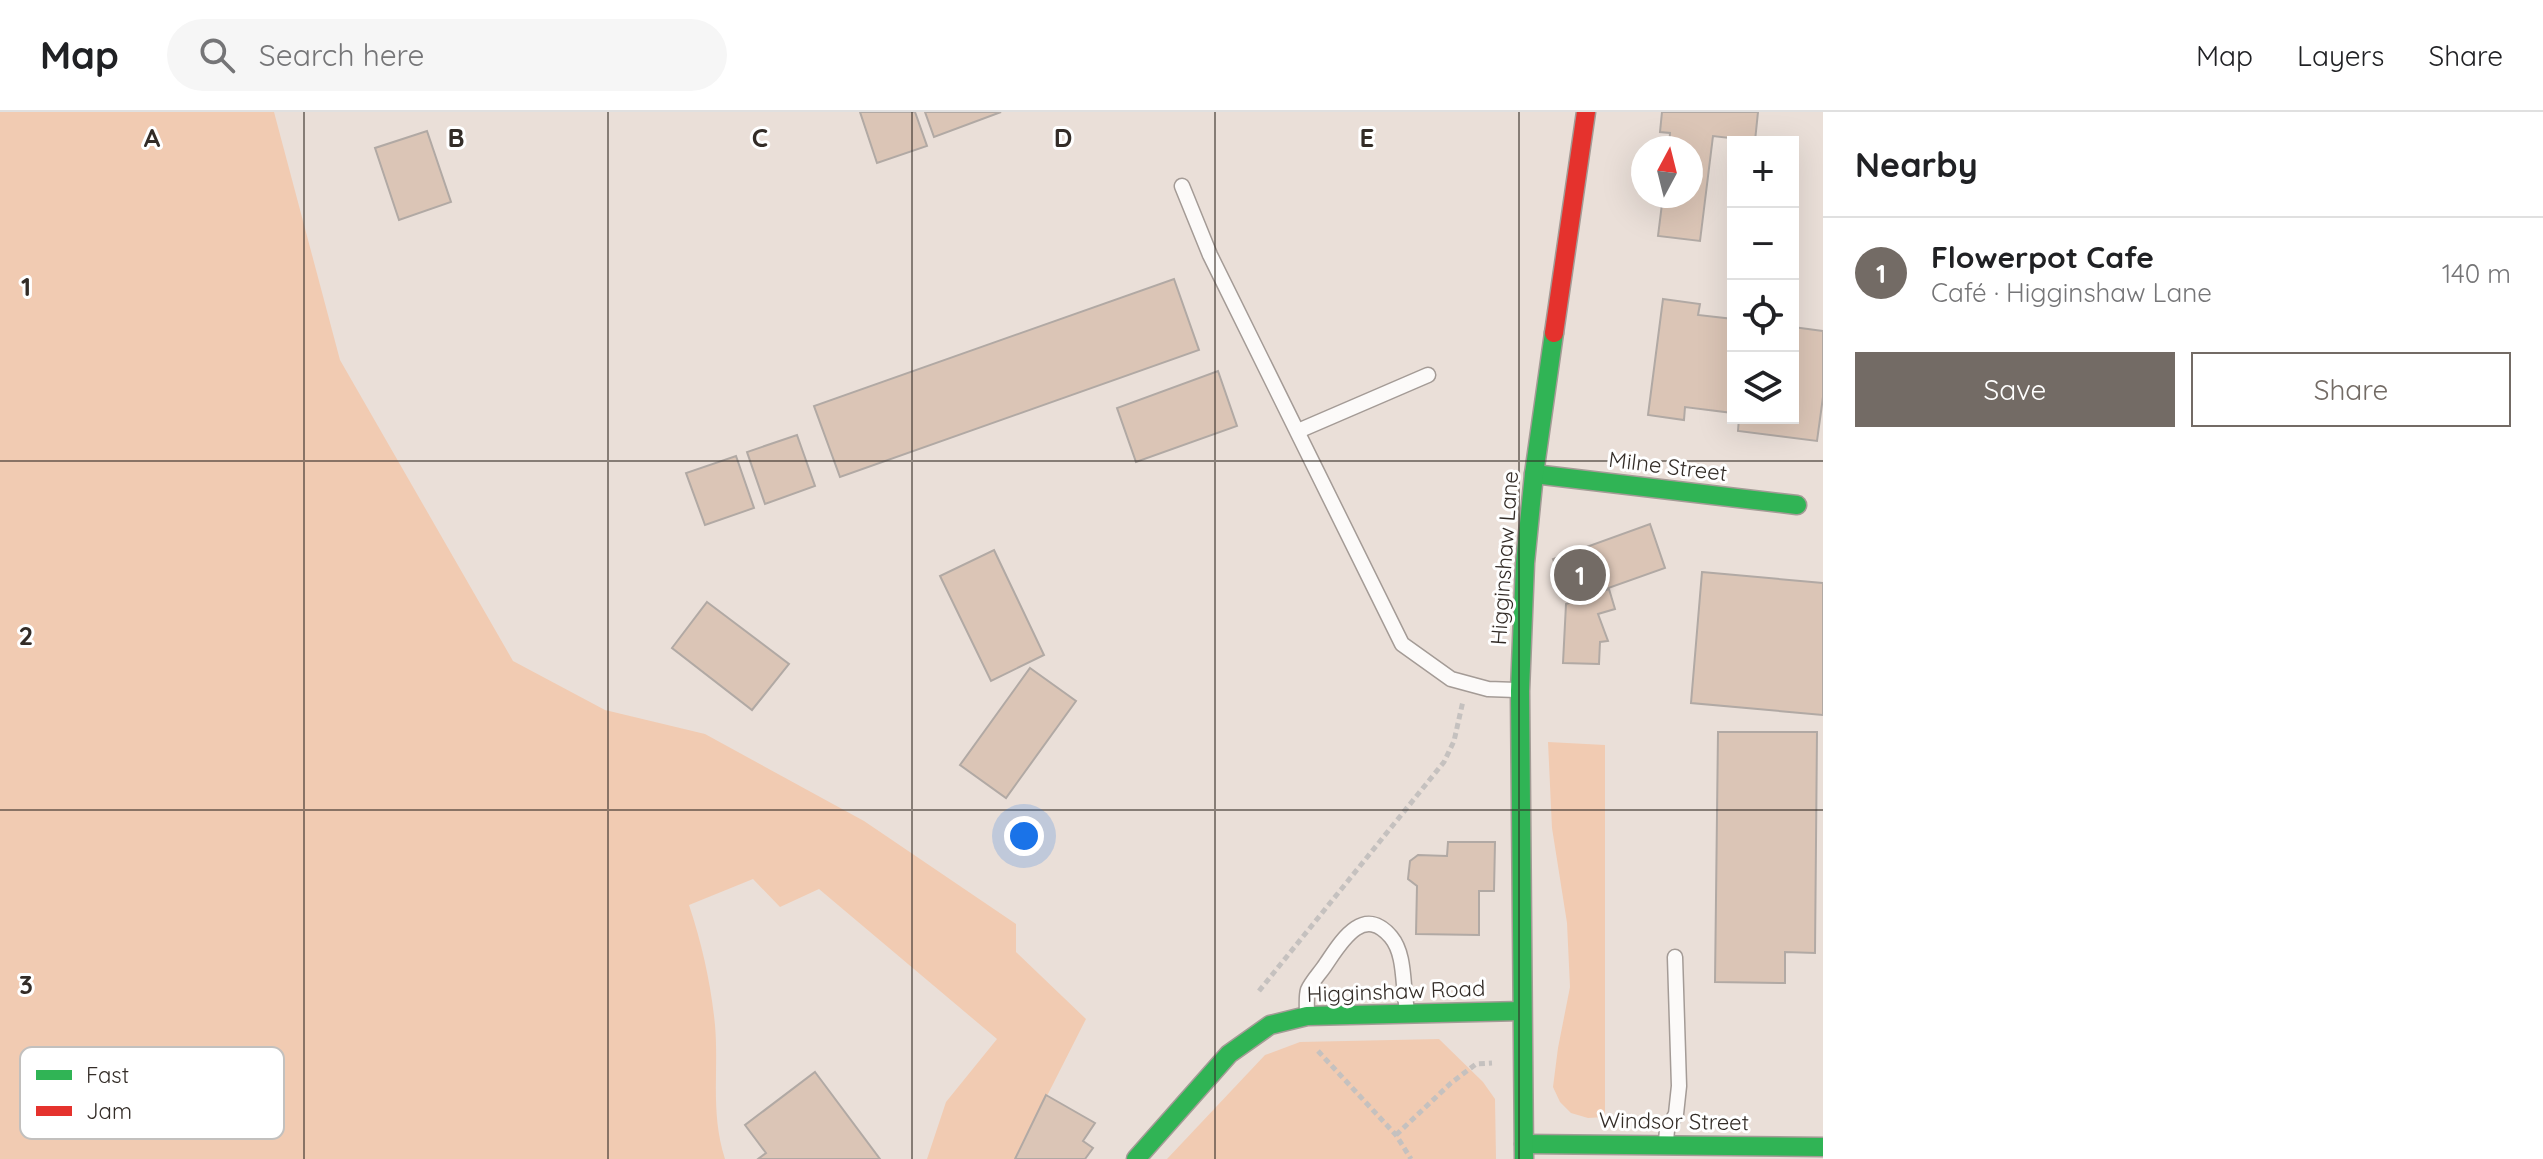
<!DOCTYPE html>
<meta charset="utf-8">
<style>
body{margin:0;font-family:Quicksand,sans-serif;background:#f6f6f6;color:#202124}
.controls{position:absolute;right:24px;top:24px;display:grid;overflow:hidden;border-radius:0px;box-shadow:0 8px 32px #0002}
.controls button{width:72px;height:72px;display:grid;place-items:center;padding:0;border:0;border-bottom:2px solid #e0e0e0;background:#fff;color:#202124;font:40px sans-serif}
.compass{position:absolute;left:1631px;top:24px;width:72px;height:72px;border-radius:50%;background:#fff;box-shadow:0 8px 32px #0002;rotate:7deg}
.you{position:absolute;left:1024px;top:724px;width:28px;height:28px;margin:-20px;border:6px solid #fff;border-radius:50%;background:#1a73e8;box-shadow:0 0 0 12px #1a73e833}
.badge{display:grid;place-items:center;width:52px;height:52px;border-radius:50%;background:#736b65;color:#fff;font-size:26px;font-weight:700}
.pin{position:absolute;translate:-50% -50%;border:4px solid #fff;box-shadow:0 2px 8px #0006}
.list{margin:0;padding:0;list-style:none}
h2{display:flex;justify-content:space-between;align-items:center;height:104px;margin:0;padding:0 32px;font-size:34px}
h2 small{font-size:26px;font-weight:400;color:#757577}
.list li{display:grid;grid-template-columns:52px 1fr auto;gap:24px;align-items:center;box-sizing:border-box;height:112px;padding:0 32px;border-top:2px solid #e0e0e0}
.list b{display:block;font-size:30px;white-space:nowrap}
.list p{margin:0;font-size:26px;white-space:nowrap;color:#757577}
.list em{font-size:26px;font-style:normal;color:#757577}
.actions{display:flex;gap:16px;padding:24px 32px}
.actions a{flex:1;padding:18px 0;border:2px solid #736b65;border-radius:0px;text-align:center;font-size:28px;color:#736b65}
.actions .main{background:#736b65;color:#fff}
.icon{flex:none;width:44px;height:44px;fill:none;stroke:currentColor;stroke-width:2;stroke-linecap:round;stroke-linejoin:round}
.map{position:relative;flex:none;width:1823px;height:1047px;overflow:hidden}
header{display:flex;align-items:center;gap:48px;box-sizing:border-box;height:112px;padding:0 40px;background:#fff;border-bottom:2px solid #e0e0e0}
header strong{font-size:38px}
nav{display:flex;gap:44px;margin-inline-start:auto;font-size:28px}
.search{width:560px;height:72px;background:#f6f6f6;display:flex;align-items:center;gap:20px;box-sizing:border-box;padding:0 28px;border-radius:44px;color:#757577;font-size:30px}
main{display:flex}
aside{flex:1;background:#fff}
.map>svg:first-child{display:block}
.green{fill:#f1cbb2}
.building{fill:#dbc5b6;stroke:#b1a9a4;stroke-width:2}
.lines{fill:none;stroke-linecap:round;stroke-linejoin:round}
.lane-casing{stroke:#a49b96;stroke-width:17}
.fast-casing{stroke:#a49b96;stroke-width:21}
.jam-casing{stroke:#a49b96;stroke-width:21}
.path{stroke:#c5c1bf;stroke-width:5;stroke-dasharray:6 4;stroke-linecap:butt}
.lane{stroke:#fcfaf9;stroke-width:14}
.fast{stroke:#30b455;stroke-width:18}
.jam{stroke:#e5322d;stroke-width:18}
.grid{fill:none;stroke:#332c27;stroke-width:2;stroke-opacity:0.55}
.labels{text-anchor:middle;stroke-width:6;stroke-linejoin:round;paint-order:stroke}
.street-label{font-size:22px;fill:#332c27;stroke:#fff}
.key{fill:#fff;stroke:#c2c0be;stroke-width:2}
.key-label{font-size:22px;fill:#332c27}
.grid-label{font-size:26px;text-anchor:middle;font-weight:bold;fill:#332c27;stroke:#fff;stroke-width:6;stroke-linejoin:round;paint-order:stroke}
</style>
<header>
<strong>Map</strong>
<div class="search"><svg class="icon" aria-label="search" viewBox="0 0 24 24"><circle cx="10" cy="10" r="6"/><path d="M15 15l6 6"/></svg>Search here</div>
<nav><a>Map</a><a>Layers</a><a>Share</a></nav>
</header>
<main>
<div class="map">
<svg width="1823" height="1047" viewBox="0 0 1823 1047">
<rect width="100%" height="100%" fill="#eadfd8"/>
<g class="green">
<path d="M0,0H274L340,248L513,549L605,598L705,622L864,709L1016,812V840L1086,907L1015,1047H927L946,990L997,927L819,777L780,795L753,767L689,793C702,832 711,872 715,913C719,959 710,1000 725,1047H0Z"/>
<path d="M1548,630L1605,633V1005L1588,1006L1571,1001L1560,990L1553,975L1558,936L1570,875L1567,811L1552,716Z"/>
<path d="M1439,927L1483,970L1495,987L1496,1047H1167L1265,943L1300,930Z"/>
</g>
<g class="building">
<path d="M860,0H915L927,34L877,51Z"/>
<path d="M925,0H1001L934,25Z"/>
<path d="M1662,0H1758L1755,29L1713,24L1700,129L1658,124L1663,84H1691V36H1669L1670,21L1660,20Z"/>
<path d="M427,19L451,90L399,108L375,36Z"/>
<path d="M1174,167L1199,238L840,365L814,294Z"/>
<path d="M1663,187L1700,192L1698,203L1733,207V301L1685,295L1684,308L1648,303Z"/>
<path d="M1793,215L1823,219V285L1817,329L1738,319L1739,306H1793Z"/>
<path d="M1218,259L1237,314L1136,350L1117,296Z"/>
<path d="M797,323L815,374L765,392L747,340Z"/>
<path d="M736,344L754,396L705,413L686,361Z"/>
<path d="M1650,412L1665,456L1569,490L1553,447Z"/>
<path d="M994,438L1044,543L991,569L940,464Z"/>
<path d="M1702,460L1823,471V603L1691,591Z"/>
<path d="M1609,477L1615,497L1598,502L1608,529L1600,530L1599,552L1563,551L1566,492Z"/>
<path d="M707,490L789,552L752,598L672,536Z"/>
<path d="M1030,556L1076,589L1006,686L960,653Z"/>
<path d="M1718,620H1817L1815,841L1785,840V871L1715,870Z"/>
<path d="M1448,730H1495L1494,779H1479V823L1416,822L1417,774L1408,767L1410,749L1418,743L1447,744Z"/>
<path d="M815,960L880,1047H758L766,1041L745,1013Z"/>
<path d="M1046,983L1095,1011L1083,1029L1093,1036L1085,1047H1015Z"/>
</g>
<g class="lines">
<defs>
<g id="lane">
<path d="M1182,74L1210,143L1402,532L1451,567L1488,577L1516,578"/>
<path d="M1298,319L1428,263"/>
<path d="M1307,903C1307,895 1306,884 1308,878C1312,869 1321,860 1326,852C1341,830 1363,792 1391,825C1406,843 1402,875 1407,897"/>
<path d="M1666,1029L1667,1018L1676,1002L1679,974L1675,845"/>
</g>
<g id="fast">
<path d="M1534,362L1797,393"/>
<path d="M1524,1032L1823,1035"/>
<path d="M1136,1047L1229,942L1270,913L1307,904L1522,899"/>
<path d="M1524,1047L1520,579L1525,451L1534,362L1554,221"/>
</g>
<path id="jam" d="M1554,221L1586,0"/>
</defs>
<use href="#lane" class="lane-casing"/>
<use href="#fast" class="fast-casing"/>
<use href="#jam" class="jam-casing"/>
<g class="path">
<path d="M1259,879L1444,650L1454,629L1463,589"/>
<path d="M1318,939L1396,1023L1411,1047"/>
<path d="M1396,1023L1451,971L1476,952L1492,951"/>
</g>
<use href="#lane" class="lane"/>
<use href="#fast" class="fast"/>
<use href="#jam" class="jam"/>
</g>
<path class="grid" d="M304,0V1047M608,0V1047M912,0V1047M1215,0V1047M1519,0V1047M0,349H1823M0,698H1823"/>
<g class="labels">
<g class="street-label">
<text transform="translate(1668 354) rotate(7)" y="8">Milne Street</text>
<text transform="translate(1504 446) rotate(-86)" y="8">Higginshaw Lane</text>
<text transform="translate(1396 879) rotate(-2)" y="8">Higginshaw Road</text>
<text transform="translate(1674 1009) rotate(1)" y="8">Windsor Street</text>
</g>
</g>
<rect x="20" y="935" width="264" height="92" rx="12" class="key"/>
<rect x="36" y="958" width="36" height="10" fill="#30b455"/>
<rect x="36" y="994" width="36" height="10" fill="#e5322d"/>
<g class="key-label">
<text x="86" y="971">Fast</text>
<text x="86" y="1007">Jam</text>
</g>
<g class="grid-label">
<text x="152" y="35">A</text>
<text x="456" y="35">B</text>
<text x="760" y="35">C</text>
<text x="1063" y="35">D</text>
<text x="1367" y="35">E</text>
<text x="26" y="184">1</text>
<text x="26" y="533">2</text>
<text x="26" y="882">3</text>
</g>
</svg>
<div class="controls">
<button>+</button>
<button>−</button>
<button><svg class="icon" aria-label="locate" viewBox="0 0 24 24"><circle cx="12" cy="12" r="6"/><path d="M12 2v4M12 18v4M2 12h4M18 12h4"/></svg></button>
<button><svg class="icon" aria-label="layers" viewBox="0 0 24 24"><path d="M12 4l9 5-9 5-9-5zM3 14l9 5 9-5"/></svg></button>
</div>
<svg class="compass" viewBox="-18 -18 36 36"><path d="M0-13l5 13h-10z" fill="#e53935"/><path d="M0 13l5-13h-10z" fill="#757577"/></svg>
<div class="you"></div>
<div class="pin badge" style="left:1580px;top:463px">1</div>
</div>
<aside>
<h2>Nearby<small></small></h2>
<ul class="list">
<li><span class="badge">1</span><div><b>Flowerpot Cafe</b><p>Café · Higginshaw Lane</p></div><em>140 m</em></li>
</ul>
<div class="actions"><a class="main">Save</a><a>Share</a></div>
</aside>
</main>
